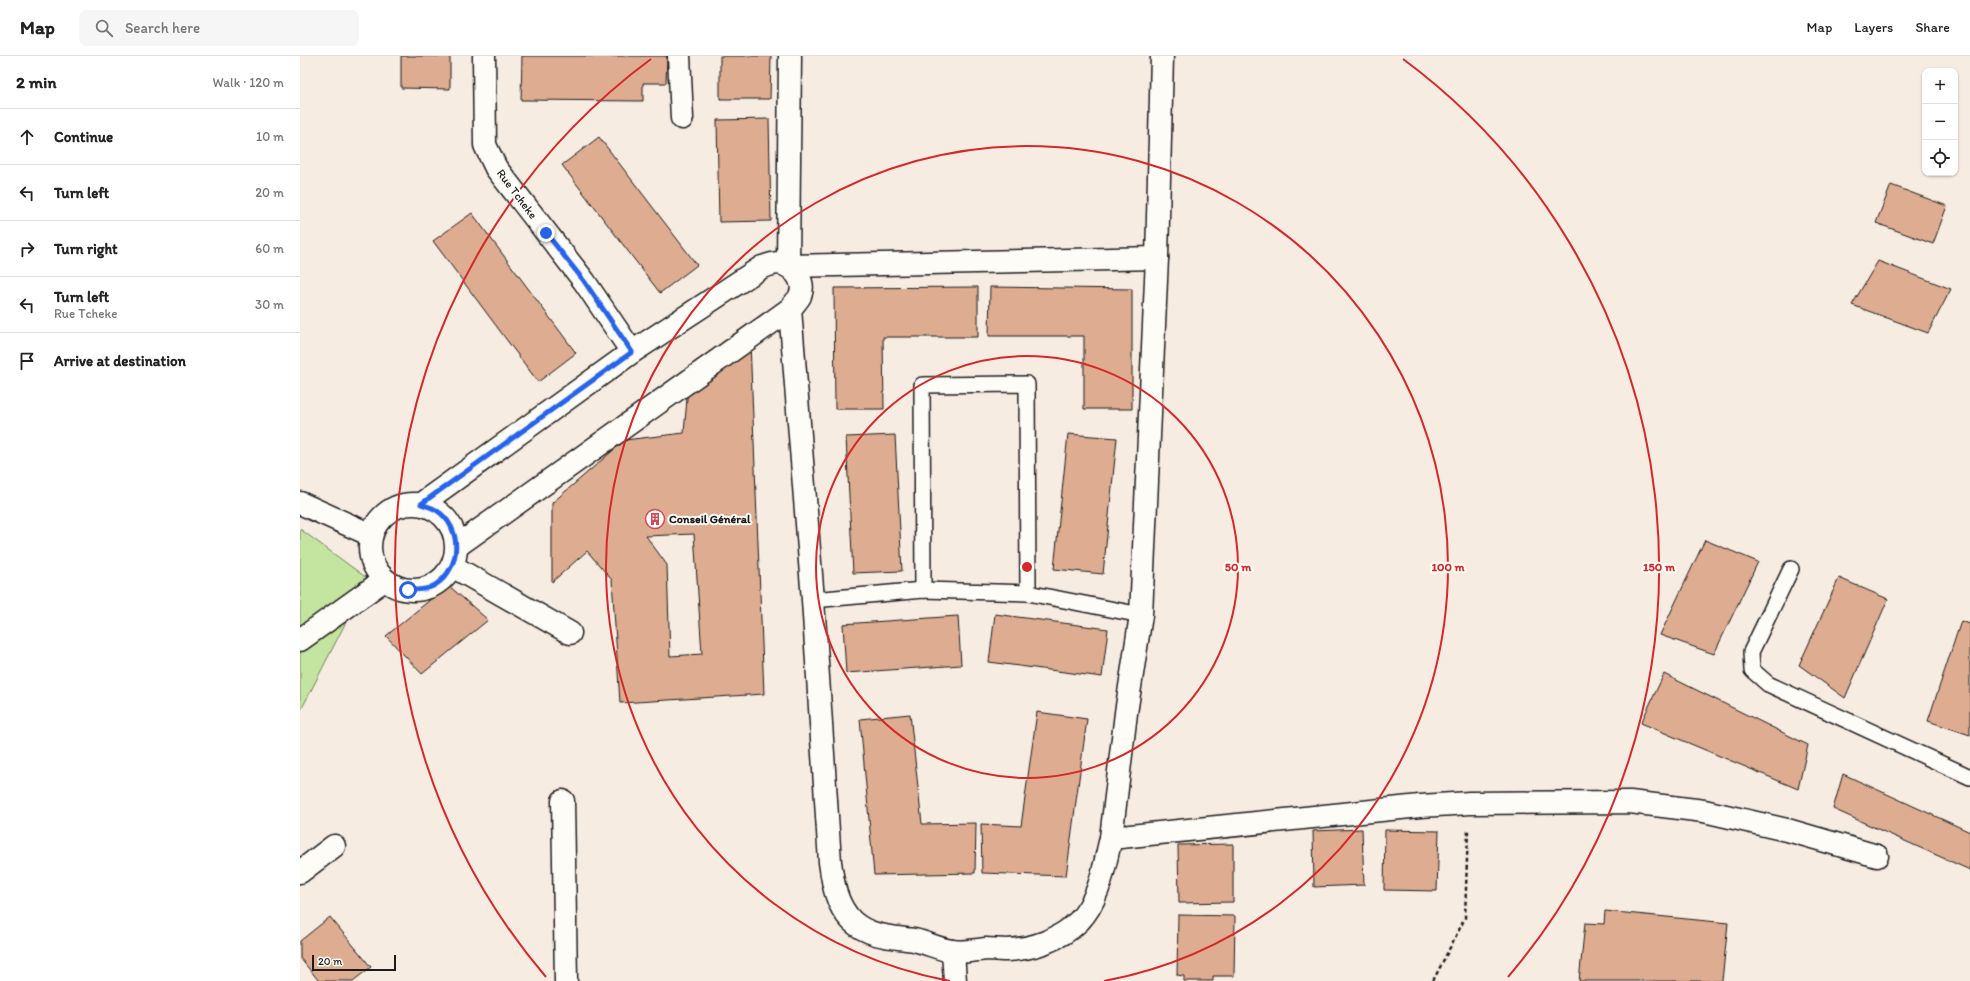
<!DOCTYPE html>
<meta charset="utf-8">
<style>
body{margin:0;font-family:Itim,sans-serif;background:#f6f6f6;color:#222}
.controls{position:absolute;right:12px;top:12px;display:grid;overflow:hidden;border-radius:8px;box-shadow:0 1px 3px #0004}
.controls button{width:36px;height:36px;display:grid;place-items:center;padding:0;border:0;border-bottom:1px solid #e0e0e0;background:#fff;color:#222;font:20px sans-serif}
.scale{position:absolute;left:12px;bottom:10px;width:84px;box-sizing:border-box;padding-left:4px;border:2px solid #1c1c1c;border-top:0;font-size:11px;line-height:14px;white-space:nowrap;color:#1c1c1c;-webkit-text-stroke:3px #fdfcf7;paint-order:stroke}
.stop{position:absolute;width:12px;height:12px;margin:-9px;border:3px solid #2563eb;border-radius:50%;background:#fff}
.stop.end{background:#2563eb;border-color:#fff;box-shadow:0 1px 4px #0008}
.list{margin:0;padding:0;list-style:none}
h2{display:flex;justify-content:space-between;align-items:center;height:52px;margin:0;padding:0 16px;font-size:17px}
h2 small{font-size:13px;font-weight:400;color:#767676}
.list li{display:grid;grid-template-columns:26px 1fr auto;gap:12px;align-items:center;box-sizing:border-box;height:56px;padding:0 16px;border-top:1px solid #e0e0e0}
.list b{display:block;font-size:15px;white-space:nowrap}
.list p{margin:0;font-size:13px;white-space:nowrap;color:#767676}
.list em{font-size:13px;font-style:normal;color:#767676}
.icon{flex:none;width:22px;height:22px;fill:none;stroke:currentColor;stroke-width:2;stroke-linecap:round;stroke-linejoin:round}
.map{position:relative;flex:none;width:1670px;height:925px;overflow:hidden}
header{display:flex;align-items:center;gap:24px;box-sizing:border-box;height:56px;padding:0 20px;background:#fff;border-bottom:1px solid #e0e0e0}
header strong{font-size:19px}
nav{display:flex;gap:22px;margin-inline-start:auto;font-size:14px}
.search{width:280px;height:36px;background:#f6f6f6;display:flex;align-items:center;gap:10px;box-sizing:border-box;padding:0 14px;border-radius:8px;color:#767676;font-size:15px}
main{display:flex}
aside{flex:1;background:#fff}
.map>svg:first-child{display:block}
.green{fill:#c3e59f;stroke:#70805e}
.building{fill:#deac90;stroke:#1c1c1c;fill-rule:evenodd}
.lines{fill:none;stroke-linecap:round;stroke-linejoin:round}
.lane-casing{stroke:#1c1c1c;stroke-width:18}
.street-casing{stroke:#1c1c1c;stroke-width:25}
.path{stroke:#1c1c1c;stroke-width:2.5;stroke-dasharray:4 3;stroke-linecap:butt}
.lane{stroke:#fdfcf7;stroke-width:15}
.street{stroke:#fdfcf7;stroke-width:22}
.route{stroke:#2563eb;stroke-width:5}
.ring{fill:none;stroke:#d62828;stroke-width:2}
.labels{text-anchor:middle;stroke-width:4;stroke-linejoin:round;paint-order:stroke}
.street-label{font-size:12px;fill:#1c1c1c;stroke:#fdfcf7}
.poi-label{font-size:12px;font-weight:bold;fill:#1c1c1c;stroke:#fdfcf7;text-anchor:start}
.centre{fill:#d62828;stroke:#fdfcf7;stroke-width:2}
.ring-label{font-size:12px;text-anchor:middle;font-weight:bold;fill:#d62828;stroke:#fdfcf7;stroke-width:4;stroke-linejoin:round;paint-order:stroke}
</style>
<header>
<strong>Map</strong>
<div class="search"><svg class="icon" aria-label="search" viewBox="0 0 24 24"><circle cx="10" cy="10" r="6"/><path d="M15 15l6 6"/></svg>Search here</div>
<nav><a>Map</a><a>Layers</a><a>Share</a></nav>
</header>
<main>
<aside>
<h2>2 min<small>Walk · 120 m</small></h2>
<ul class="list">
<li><svg class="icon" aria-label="ahead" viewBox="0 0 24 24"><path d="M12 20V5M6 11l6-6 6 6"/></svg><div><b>Continue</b></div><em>10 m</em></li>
<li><svg class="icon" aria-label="left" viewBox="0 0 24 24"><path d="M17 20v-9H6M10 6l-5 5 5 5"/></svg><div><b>Turn left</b></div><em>20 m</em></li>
<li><svg class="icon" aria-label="right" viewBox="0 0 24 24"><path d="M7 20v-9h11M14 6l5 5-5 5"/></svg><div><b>Turn right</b></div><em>60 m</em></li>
<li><svg class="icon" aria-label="left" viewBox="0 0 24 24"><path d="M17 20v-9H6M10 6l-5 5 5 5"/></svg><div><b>Turn left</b><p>Rue Tcheke</p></div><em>30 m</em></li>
<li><svg class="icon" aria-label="arrive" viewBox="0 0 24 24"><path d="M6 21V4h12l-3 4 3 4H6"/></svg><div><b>Arrive at destination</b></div></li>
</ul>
</aside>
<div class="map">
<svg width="1670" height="925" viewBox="0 0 1670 925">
<rect width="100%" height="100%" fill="#f7ece2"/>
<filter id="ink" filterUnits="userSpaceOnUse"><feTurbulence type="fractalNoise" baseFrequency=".025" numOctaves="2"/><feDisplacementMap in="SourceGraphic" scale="8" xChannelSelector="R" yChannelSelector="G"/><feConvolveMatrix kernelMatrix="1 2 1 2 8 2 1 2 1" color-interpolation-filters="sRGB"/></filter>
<g filter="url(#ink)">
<path class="green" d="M0,473L68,523L0,656Z"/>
<g class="building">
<path d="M101,0H150V33L101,32Z"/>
<path d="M222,0H367L366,27H343V45L221,44Z"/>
<path d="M420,0H471L470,43H420Z"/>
<path d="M469,63L471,165L419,166L417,64Z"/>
<path d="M299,81L397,209L360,237L262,109Z"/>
<path d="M1591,129L1647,150L1633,188L1576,167Z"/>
<path d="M172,157L276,297L238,326L133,185Z"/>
<path d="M1578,205L1651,233L1628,277L1552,249Z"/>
<path d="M678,231V281H583L584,353H535L534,232Z"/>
<path d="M690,231L832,233V353H784V280H689Z"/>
<path d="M450,286L464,638L320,647L312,524L287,495L252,526V447L325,384L384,377L388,331ZM394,478L402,598L370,600L367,509L346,480Z"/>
<path d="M768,378L817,382L803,518L754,513Z"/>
<path d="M595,379L602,515L553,517L546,381Z"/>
<path d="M1405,484L1458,506L1414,598L1360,579Z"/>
<path d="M1539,522L1588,543L1545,642L1499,609Z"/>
<path d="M148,529L188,564L122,618L86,580Z"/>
<path d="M695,558L808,573L802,621L689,606Z"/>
<path d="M658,560L661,609L546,617L543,568Z"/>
<path d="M1661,565L1670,568V679L1628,665Z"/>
<path d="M1364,618L1508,689L1498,733L1341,667Z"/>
<path d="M737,656L787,663L766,820L682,817L681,768L721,770Z"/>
<path d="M610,658L622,768L676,767L675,817L574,819L560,663Z"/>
<path d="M1543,718L1670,776V814L1533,753Z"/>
<path d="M1062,773L1064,829L1014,831L1013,775Z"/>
<path d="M1085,774L1139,775L1137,835L1084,834Z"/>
<path d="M933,788V846L879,847L878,789Z"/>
<path d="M1305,855L1428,867L1422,925H1279L1285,867L1304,868Z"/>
<path d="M878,859L935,860L934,920H913V925H884V920L877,919Z"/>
<path d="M30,861L71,911L53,925H19L0,902V885Z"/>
</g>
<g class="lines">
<defs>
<g id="lane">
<path d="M1491,513L1451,596L1452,614L1468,628L1670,721"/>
<path d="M623,534L622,329L727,328L728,537"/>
<path d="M513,544L623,534L728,537L841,559"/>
</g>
<g id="street">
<path d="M184,0L185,89L196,112L284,225L332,296"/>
<path d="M379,0L382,62"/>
<path d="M490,0L488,210L857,202"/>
<path d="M490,253L513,544L530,806C533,828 536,849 552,865C569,881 593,881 614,884C627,887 639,893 652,895C662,897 675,894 686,893C693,893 700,894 707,894C732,893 760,884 779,865C800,843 804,810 811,782L1120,750L1170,747L1330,746L1404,755L1491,775L1577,800"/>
<path d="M0,447L71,479"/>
<circle cx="113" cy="491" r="43"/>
<path d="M121,448L332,296L462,211C467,210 473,207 478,207C492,209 507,224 500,240C498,244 493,249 490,253L157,490"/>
<path d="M152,510L270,577"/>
<path d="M0,584L84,524"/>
<path d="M263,745L266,925"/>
<path d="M811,782L826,657L841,559L857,202L862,0"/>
<path d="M0,816L34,790"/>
<path d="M653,895L655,925"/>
</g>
</defs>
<use href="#lane" class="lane-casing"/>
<use href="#street" class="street-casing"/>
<path class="path" d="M1133,925L1165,862L1168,773"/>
<use href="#lane" class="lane"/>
<use href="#street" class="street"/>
</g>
</g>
<g class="lines" filter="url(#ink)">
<path class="route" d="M108,534C117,534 127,534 135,529C162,512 163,471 136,454C132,451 126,450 121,448L332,296L284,225L246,177"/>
</g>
<g class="ring">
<circle cx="727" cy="511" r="211"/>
<path d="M650 925A421 421 0 1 1 804 925"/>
<path d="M246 921A632 632 0 0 1 351 3M1103 3A632 632 0 0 1 1208 921"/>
</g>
<defs>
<symbol id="building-ring" viewBox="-11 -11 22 22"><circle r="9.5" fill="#fdfcf7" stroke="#d1495b" stroke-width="1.5"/><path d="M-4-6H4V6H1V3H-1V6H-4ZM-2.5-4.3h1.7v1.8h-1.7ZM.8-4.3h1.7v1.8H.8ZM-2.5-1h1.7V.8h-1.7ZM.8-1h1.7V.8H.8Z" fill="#d1495b"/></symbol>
</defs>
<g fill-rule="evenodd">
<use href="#building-ring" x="344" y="452" width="22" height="22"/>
</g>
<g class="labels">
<g class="street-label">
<text transform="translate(217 138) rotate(53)" y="4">Rue Tcheke</text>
</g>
<g class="poi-label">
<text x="369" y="467">Conseil Général</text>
</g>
</g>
<circle cx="727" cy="511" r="6" class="centre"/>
<g class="ring-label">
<text x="938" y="515">50 m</text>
<text x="1148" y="515">100 m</text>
<text x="1359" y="515">150 m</text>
</g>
</svg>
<div class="controls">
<button>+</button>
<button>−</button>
<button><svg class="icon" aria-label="locate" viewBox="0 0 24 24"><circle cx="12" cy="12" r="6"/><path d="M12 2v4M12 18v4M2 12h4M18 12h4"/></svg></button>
</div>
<div class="scale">20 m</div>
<div class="stop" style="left:108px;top:534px"></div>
<div class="stop end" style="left:246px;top:177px"></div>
</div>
</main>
